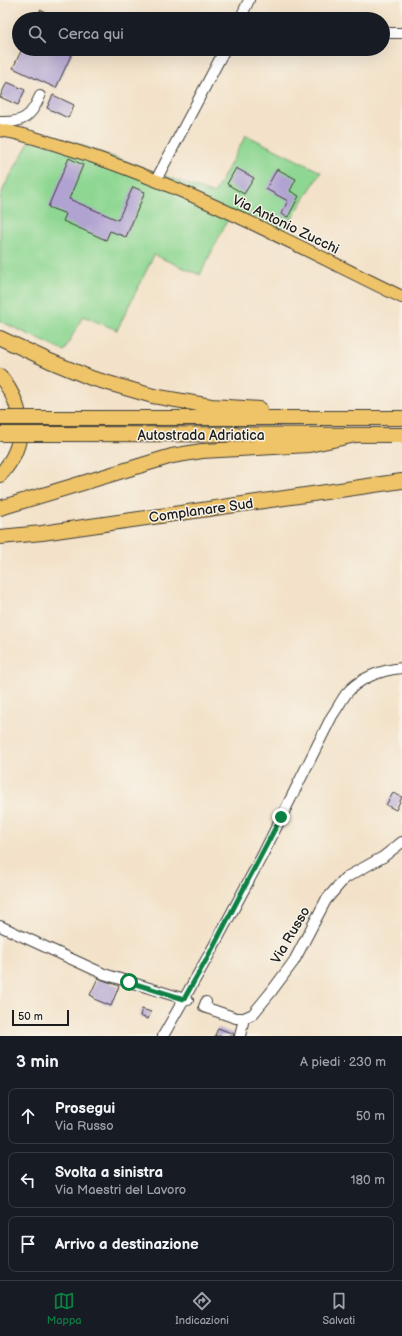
<!DOCTYPE html>
<html lang="it">
<meta charset="utf-8">
<style>
body{margin:0;font-family:"Balsamiq Sans",sans-serif;background:#20242c;color:#f1f3f6}
.scale{position:absolute;left:12px;bottom:10px;width:57px;box-sizing:border-box;padding-left:4px;border:2px solid #1c1c1c;border-top:0;font-size:11px;line-height:14px;white-space:nowrap;color:#1c1c1c;-webkit-text-stroke:3px #f7f3e8;paint-order:stroke}
.stop{position:absolute;width:12px;height:12px;margin:-9px;border:3px solid #0b8043;border-radius:50%;background:#fff}
.stop.end{background:#0b8043;border-color:#fff;box-shadow:0 1px 4px #0008}
.list{margin:0;padding:0;list-style:none}
h2{display:flex;justify-content:space-between;align-items:center;height:52px;margin:0;padding:0 16px;font-size:17px}
h2 small{font-size:13px;font-weight:400;color:#9ea1a6}
.list li{display:grid;grid-template-columns:26px 1fr auto;gap:12px;align-items:center;box-sizing:border-box;height:56px;margin:0 8px 8px;padding:0 8px;border:1px solid #363941;border-radius:8px}
.list b{display:block;font-size:15px;white-space:nowrap}
.list p{margin:0;font-size:13px;white-space:nowrap;color:#9ea1a6}
.list em{font-size:13px;font-style:normal;color:#9ea1a6}
.icon{flex:none;width:22px;height:22px;fill:none;stroke:currentColor;stroke-width:2;stroke-linecap:round;stroke-linejoin:round}
.map{position:relative;flex:none;width:402px;height:1036px;overflow:hidden}
.search{position:absolute;background:#171b24;box-shadow:0 4px 16px #0002;left:12px;right:12px;top:12px;height:44px;display:flex;align-items:center;gap:10px;box-sizing:border-box;padding:0 14px;border-radius:22px;color:#9ea1a6;font-size:15px}
.sheet{height:244px;background:#171b24}
nav{display:flex;justify-content:space-around;align-items:center;box-sizing:border-box;height:56px;border-top:1px solid #363941;background:#171b24;font-size:11px;color:#9ea1a6}
nav a{display:grid;justify-items:center;gap:2px}
nav .on{color:#0b8043}
.map>svg:first-child{display:block}
.green{fill:#8ed792;stroke:#557a57}
.building{fill:#b1a3d1}
.lines{fill:none;stroke-linecap:round;stroke-linejoin:round}
.minor-casing{stroke:#3c3a36;stroke-width:12}
.major-casing{stroke:#3c3a36;stroke-width:14}
.highway-casing{stroke:#3c3a36;stroke-width:16}
.minor{stroke:#fff;stroke-width:10}
.major{stroke:#efc469;stroke-width:12}
.highway{stroke:#efc469;stroke-width:14}
.highway-bridge-casing{stroke:#3c3a36;stroke-width:16;stroke-linecap:butt}
.highway-bridge{stroke:#efc469;stroke-width:14}
.route{stroke:#0b8043;stroke-width:5}
.labels{text-anchor:middle;stroke-width:3;stroke-linejoin:round;paint-order:stroke}
.street-label{font-size:14px;fill:#1c1c1c;stroke:#f7f3e8}
</style>
<div class="map">
<svg width="402" height="1036" viewBox="0 0 402 1036">
<rect width="100%" height="100%" fill="#f7f3e8"/>
<filter id="ink" filterUnits="userSpaceOnUse"><feTurbulence type="fractalNoise" baseFrequency=".025" numOctaves="2"/><feDisplacementMap in="SourceGraphic" scale="8" xChannelSelector="R" yChannelSelector="G"/><feConvolveMatrix kernelMatrix="1 2 1 2 8 2 1 2 1" color-interpolation-filters="sRGB"/></filter>
<filter id="wash" filterUnits="userSpaceOnUse"><feTurbulence type="fractalNoise" baseFrequency=".012" numOctaves="4" result="noise"/><feDisplacementMap in="SourceGraphic" scale="16" xChannelSelector="R" yChannelSelector="G"/><feGaussianBlur stdDeviation="0.9" result="paint"/><feColorMatrix in="noise" values="0 0 0 0 0 0 0 0 0 0 0 0 0 0 0 0 0 1.4 0 .05"/><feComposite in="paint" operator="in"/></filter>
<g filter="url(#wash)">
<rect width="100%" height="100%" fill="#f3e2c9"/>
<path class="green" d="M246,135L321,172L286,228L281,240L229,217L200,275L154,255L117,330L83,316L64,351L0,321V198L5,185L31,139L66,149L70,141L214,194Z"/>
<g id="blocks">
<g class="building">
<path d="M40,10L60,19H36Z"/>
<path d="M22,49H74L56,88L13,68Z"/>
<path d="M7,82L25,90L18,105L0,97Z"/>
<path d="M53,95L74,105L68,118L47,108Z"/>
<path d="M69,158L83,165L69,199L118,220L133,187L145,192L126,237L110,231L106,240L63,221L66,214L48,207Z"/>
<path d="M236,168L254,178L244,194L227,184Z"/>
<path d="M277,169L296,179L290,191L299,196L288,217L281,214L288,201L266,189Z"/>
<path d="M393,793L402,797L396,810L386,805Z"/>
<path d="M98,978L119,986L111,1006L94,999V997L90,995Z"/>
<path d="M142,1009L151,1012L148,1019L140,1016Z"/>
<path d="M218,1028L234,1034V1036H215Z"/>
</g>
</g>
</g>
<g filter="url(#ink)">
<use href="#blocks" fill-opacity="0" stroke="#3c3a36" stroke-width="1"/>
<g class="lines">
<defs>
<g id="minor">
<path d="M240,19L249,0"/>
<path d="M383,33H402"/>
<path d="M0,122C23,123 31,117 40,96"/>
<path d="M156,180L225,49"/>
<path d="M0,926L104,974L188,1000"/>
<path d="M206,1002L204,1007L236,1018H244L253,1014L271,992L294,961L326,900L338,886L345,878L383,857L402,842"/>
<path d="M163,1036L210,953L263,854L332,716C337,709 341,701 346,694C359,678 381,670 402,668"/>
<path d="M240,1036L244,1018"/>
</g>
<path id="major" d="M0,130C27,134 53,144 79,152C190,188 297,246 402,297"/>
<g id="highway">
<path d="M0,338L50,361L91,378L153,396L211,406L260,409"/>
<path d="M0,376C26,409 28,444 0,475"/>
<path d="M46,418H402"/>
<path d="M47,434L402,435"/>
<path d="M0,508L172,456L202,451L221,450L309,445L356,435"/>
<path d="M0,537L42,533L402,481"/>
</g>
</defs>
<use href="#minor" class="minor-casing"/>
<use href="#major" class="major-casing"/>
<use href="#highway" class="highway-casing"/>
<use href="#minor" class="minor"/>
<use href="#major" class="major"/>
<use href="#highway" class="highway"/>
<defs>
<g id="highway-bridge">
<path d="M0,418H46"/>
<path d="M0,434H47"/>
</g>
</defs>
<use href="#highway-bridge" class="highway-bridge-casing"/>
<use href="#highway-bridge" class="highway-bridge"/>
</g>
</g>
<g class="lines" filter="url(#ink)">
<path class="route" d="M129,982L184,999L210,953L281,817"/>
</g>
<g class="labels">
<g class="street-label">
<text transform="translate(286 224) rotate(26)" y="5">Via Antonio Zucchi</text>
<text x="201" y="440">Autostrada Adriatica</text>
<text transform="translate(201 510) rotate(-8)" y="5">Complanare Sud</text>
<text transform="translate(290 935) rotate(-60)" y="5">Via Russo</text>
</g>
</g>
</svg>
<div class="scale">50 m</div>
<div class="stop" style="left:129px;top:982px"></div>
<div class="stop end" style="left:281px;top:817px"></div>
<div class="search"><svg class="icon" aria-label="search" viewBox="0 0 24 24"><circle cx="10" cy="10" r="6"/><path d="M15 15l6 6"/></svg>Cerca qui</div>
</div>
<section class="sheet">
<h2>3 min<small>A piedi · 230 m</small></h2>
<ul class="list">
<li><svg class="icon" aria-label="ahead" viewBox="0 0 24 24"><path d="M12 20V5M6 11l6-6 6 6"/></svg><div><b>Prosegui</b><p>Via Russo</p></div><em>50 m</em></li>
<li><svg class="icon" aria-label="left" viewBox="0 0 24 24"><path d="M17 20v-9H6M10 6l-5 5 5 5"/></svg><div><b>Svolta a sinistra</b><p>Via Maestri del Lavoro</p></div><em>180 m</em></li>
<li><svg class="icon" aria-label="arrive" viewBox="0 0 24 24"><path d="M6 21V4h12l-3 4 3 4H6"/></svg><div><b>Arrivo a destinazione</b></div></li>
</ul>
</section>
<nav>
<a class="on"><svg class="icon" aria-label="map" viewBox="0 0 24 24"><path d="M3 6l6-2 6 2 6-2v14l-6 2-6-2-6 2zM9 4v14M15 6v14"/></svg>Mappa</a>
<a><svg class="icon" aria-label="directions" viewBox="0 0 24 24"><path d="M12 3l9 9-9 9-9-9zM9 14v-3h6M13 9l2 2-2 2"/></svg>Indicazioni</a>
<a><svg class="icon" aria-label="saved" viewBox="0 0 24 24"><path d="M7 4h10v16l-5-4-5 4z"/></svg>Salvati</a>
</nav>
